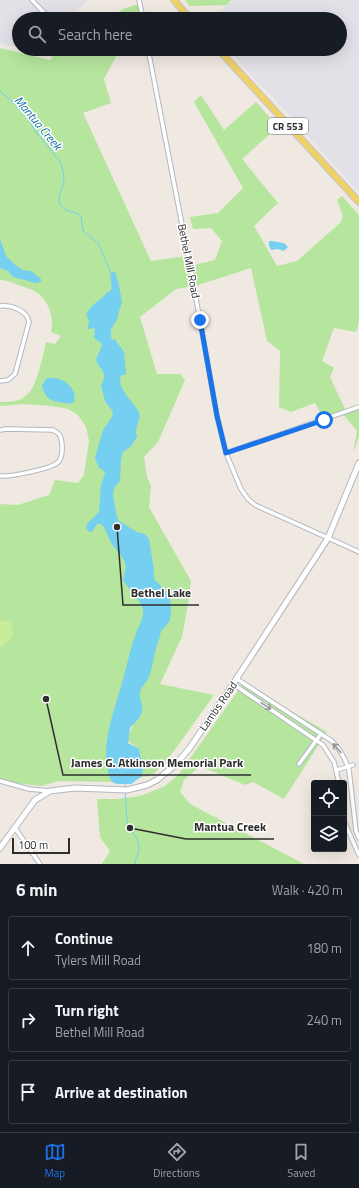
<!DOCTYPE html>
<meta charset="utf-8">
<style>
body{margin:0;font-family:"Titillium Web",sans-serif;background:#242831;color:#f1f3f6}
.controls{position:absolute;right:12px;bottom:12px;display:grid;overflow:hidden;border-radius:4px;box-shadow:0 4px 16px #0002}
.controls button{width:36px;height:36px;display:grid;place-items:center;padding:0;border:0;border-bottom:1px solid #363941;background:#171b24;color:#f1f3f6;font:20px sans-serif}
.scale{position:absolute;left:12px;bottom:10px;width:58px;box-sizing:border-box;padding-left:4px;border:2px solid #2e2e2e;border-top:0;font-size:11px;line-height:14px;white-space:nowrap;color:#2e2e2e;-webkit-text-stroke:3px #fff;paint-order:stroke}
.stop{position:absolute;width:12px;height:12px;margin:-9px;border:3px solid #1a73e8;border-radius:50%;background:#fff}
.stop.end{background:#1a73e8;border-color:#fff;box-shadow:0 1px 4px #0008}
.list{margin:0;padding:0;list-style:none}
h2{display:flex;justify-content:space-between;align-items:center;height:52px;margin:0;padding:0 16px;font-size:17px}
h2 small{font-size:13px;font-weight:400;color:#9ea1a6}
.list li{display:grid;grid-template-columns:26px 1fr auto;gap:12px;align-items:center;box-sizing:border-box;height:64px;margin:0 8px 8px;padding:0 8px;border:1px solid #363941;border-radius:4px}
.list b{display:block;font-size:15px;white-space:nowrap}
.list p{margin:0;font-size:13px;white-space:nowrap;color:#9ea1a6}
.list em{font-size:13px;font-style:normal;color:#9ea1a6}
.icon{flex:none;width:22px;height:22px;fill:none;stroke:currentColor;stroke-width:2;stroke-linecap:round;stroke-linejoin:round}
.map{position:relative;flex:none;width:359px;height:864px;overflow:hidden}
.search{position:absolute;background:#171b24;box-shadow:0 4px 16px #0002;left:12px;right:12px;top:12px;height:44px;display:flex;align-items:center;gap:10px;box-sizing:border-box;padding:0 14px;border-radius:22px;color:#9ea1a6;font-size:15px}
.sheet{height:268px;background:#171b24}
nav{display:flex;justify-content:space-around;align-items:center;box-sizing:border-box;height:56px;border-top:1px solid #363941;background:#171b24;font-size:11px;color:#9ea1a6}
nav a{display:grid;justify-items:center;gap:2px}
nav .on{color:#1a73e8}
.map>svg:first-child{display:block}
.industrial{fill:#e3e1e8}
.green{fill:#b6e59e}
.pitch{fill:#c9ec9a}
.water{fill:#75cff0}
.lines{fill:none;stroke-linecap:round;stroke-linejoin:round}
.stream{stroke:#75cff0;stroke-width:1}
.minor-casing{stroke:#b4b7c1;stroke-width:5.5}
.secondary-casing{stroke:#b4b7c1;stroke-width:7}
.primary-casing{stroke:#c9c9c9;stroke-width:8}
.minor{stroke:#fff;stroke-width:3.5}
.secondary{stroke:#fff;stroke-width:5}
.primary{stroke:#f2d163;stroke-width:5.5}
.oneway{stroke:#969696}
.route{stroke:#1a73e8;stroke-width:5}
.labels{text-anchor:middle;stroke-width:3;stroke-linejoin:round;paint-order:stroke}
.shield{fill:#fff;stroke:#6d6d6d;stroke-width:1}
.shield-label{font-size:10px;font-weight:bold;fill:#2e2e2e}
.street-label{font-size:11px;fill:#2e2e2e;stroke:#fff}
.water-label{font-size:12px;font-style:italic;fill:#0d6fa3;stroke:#fff}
.leader{fill:none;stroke:#2e2e2e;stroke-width:1.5}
.callout-dot{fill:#2e2e2e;stroke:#fff;stroke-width:1.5}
.callout-label{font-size:12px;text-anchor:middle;font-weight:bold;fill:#2e2e2e;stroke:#fff;stroke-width:3;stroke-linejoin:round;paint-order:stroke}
</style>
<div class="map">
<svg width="359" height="864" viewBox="0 0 359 864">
<rect width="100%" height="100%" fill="#efe9e1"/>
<g class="industrial">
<path d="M0,0H88L68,19H19V47L0,44Z"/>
<path d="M231,0H359V193L273,97L255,80L228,49H340V19H215Z"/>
</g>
<g class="green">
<path d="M185,0H231L227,5L190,6Z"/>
<path d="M139,4L142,19H111L123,9Z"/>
<path d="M0,48L50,60L57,49H120L104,79L111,103L83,113L151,261L187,256L190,266L215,260L222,241L211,228L193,229L190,217L218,213L243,188L194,102L201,95L224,130L256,102L278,127L242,159L278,203L254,226L277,266L297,261L340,223L343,216L337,200L342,196L359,215V322L356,332L334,328L322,361L334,368L330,377L346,411L359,407V437L353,453L357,431L342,413L324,419L315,403L291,412L279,407L280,351L267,341L251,268L195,286L176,289L140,317L157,374H180L185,380L158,442L144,457L147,477L151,486L149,507L191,581L189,598L182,637L160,684L214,695L174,751L156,772L149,776L136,778L139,750L127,740L141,704L110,726L112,782L59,781L41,786L15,783L0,779V504L18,505L49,495L55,480L78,483L84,475L89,441L86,427L78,415L68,409L51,406L23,404L0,406V402C9,402 20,402 27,395C37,387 43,355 46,342L55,344L61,336L51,332C53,324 52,319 50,311C44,293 34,290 18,285C12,282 6,280 0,280Z"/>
<path d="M242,685L265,696L327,732L284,799L253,782L245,785L200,766L184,780L180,792L190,804L304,864H102L110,851L100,837L97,799H117L140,796L165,786L179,774Z"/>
</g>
<path class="pitch" d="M0,620L10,622C17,637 11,639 0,648Z"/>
<g class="water">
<path d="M0,239L6,256L14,264L22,270L31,271L41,279V282L36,283L13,277L8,271L0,268Z"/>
<path d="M269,241H271L284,243L288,247L284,251L278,249L271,250L269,246Z"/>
<path d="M112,272H115L118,281L122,302L118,315L117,320L114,324L111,330V337L112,340L115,339L116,341L124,352L126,373L125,375H121C116,390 135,402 139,413C141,419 136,426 136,431C136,433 137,435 137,437L131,446L123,452L121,459L120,481L114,488L113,495L117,517L119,521L137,532L145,534L149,539L154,570V579L170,595L171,612L170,621L161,631C160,638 157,644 155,652C153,661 152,670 148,679C146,683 143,685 141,689C137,697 144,703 142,711C141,718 134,723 130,728L128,743L139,749L143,769L142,776L131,784H117L112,782C97,755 114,711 122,683C126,668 130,651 135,636C138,627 144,619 143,610C142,601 128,589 123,580L126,567L124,560L111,543L104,527L101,524H97L92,532L88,531L86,528L87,524L99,512L101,484L105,474L104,471L99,468L95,458L103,430L112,417L113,412L105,401L101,385C109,371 100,371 96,360L102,345L100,342L94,338L95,328L88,329V325L89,321L86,314L92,306L111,290C113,283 108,278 112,272Z"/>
<path d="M48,378C61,376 78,387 74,402L70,404C56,401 46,403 42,386L45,380Z"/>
</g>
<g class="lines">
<g class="stream">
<path d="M0,91L11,100L28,119L36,132L59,160C62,166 64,172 64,179C64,187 55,198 61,206C66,212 75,211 81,216L83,231L98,243L111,273"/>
<path d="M125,783V787"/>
<path d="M125,793C127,803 125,814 128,824C131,832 138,837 139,846C140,853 135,857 135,864"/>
</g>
<defs>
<g id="minor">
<path d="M32,0L50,19"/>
<path d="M139,0L143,19"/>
<path d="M148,49L192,276L217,416L226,453L241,489L248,499L255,505L359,552"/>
<path d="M0,306C11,305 27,310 29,322L15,374L8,380L0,381"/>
<path d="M0,430L6,429L53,430L59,434C63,440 64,458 57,463C50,469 10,477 0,476"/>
<path d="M226,453L359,407"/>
<path d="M237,679L332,741C341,750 345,758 349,770L356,831L359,838"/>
<path d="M233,684L323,745L334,762L339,783"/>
<path d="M299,764L321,734"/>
<path d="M337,770L353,765"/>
<path d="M0,781L29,789L50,791"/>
<path d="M344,821L359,855"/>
<path d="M15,828L40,864"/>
</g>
<path id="secondary" d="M0,848L35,800L50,791L75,788L127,790L147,785L157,780L175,765L189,749L233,684L321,549L328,538L359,463"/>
<g id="primary">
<path d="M174,0L190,19"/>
<path d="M218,49L359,202"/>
</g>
</defs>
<use href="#minor" class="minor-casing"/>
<use href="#secondary" class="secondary-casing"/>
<use href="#primary" class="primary-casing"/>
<use href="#minor" class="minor"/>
<use href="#secondary" class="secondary"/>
<use href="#primary" class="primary"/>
</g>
<defs><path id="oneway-shaft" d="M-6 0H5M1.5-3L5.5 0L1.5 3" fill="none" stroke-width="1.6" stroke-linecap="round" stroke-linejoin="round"/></defs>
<g class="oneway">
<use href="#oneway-shaft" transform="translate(266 706) rotate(34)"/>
<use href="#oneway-shaft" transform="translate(337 748) rotate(-130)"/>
</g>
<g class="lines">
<path class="route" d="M200,320L217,416L226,453L324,420"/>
</g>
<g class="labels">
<rect class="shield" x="268" y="118" width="40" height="16" rx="3"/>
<g class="shield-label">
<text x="288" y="130">CR 553</text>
</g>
<g class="street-label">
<text transform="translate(189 261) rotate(79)" y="4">Bethel Mill Road</text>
<text transform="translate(218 706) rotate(-55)" y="4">Lambs Road</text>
</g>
<g class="water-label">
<text transform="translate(38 123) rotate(50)" y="4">Mantua Creek</text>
</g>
</g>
<path class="leader" d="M117 527L123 605H199M46 699L63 775H251M130 828L186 839H274"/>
<g class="callout-dot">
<circle cx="117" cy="527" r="4"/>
<circle cx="46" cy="699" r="4"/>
<circle cx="130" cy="828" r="4"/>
</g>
<g class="callout-label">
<text x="161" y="597">Bethel Lake</text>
<text x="157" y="767">James G. Atkinson Memorial Park</text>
<text x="230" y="831">Mantua Creek</text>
</g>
</svg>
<div class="controls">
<button><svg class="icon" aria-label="locate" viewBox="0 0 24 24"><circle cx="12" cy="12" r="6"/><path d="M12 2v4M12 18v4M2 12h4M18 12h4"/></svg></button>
<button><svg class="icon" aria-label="layers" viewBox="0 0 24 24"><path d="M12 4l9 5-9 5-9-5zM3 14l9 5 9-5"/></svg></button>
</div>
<div class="scale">100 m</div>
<div class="stop" style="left:324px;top:420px"></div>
<div class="stop end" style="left:200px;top:320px"></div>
<div class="search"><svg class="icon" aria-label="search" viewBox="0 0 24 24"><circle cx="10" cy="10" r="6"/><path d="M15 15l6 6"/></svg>Search here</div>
</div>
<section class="sheet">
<h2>6 min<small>Walk · 420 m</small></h2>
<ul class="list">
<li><svg class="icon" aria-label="ahead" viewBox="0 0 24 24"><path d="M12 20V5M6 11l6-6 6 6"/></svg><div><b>Continue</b><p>Tylers Mill Road</p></div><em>180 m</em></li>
<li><svg class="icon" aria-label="right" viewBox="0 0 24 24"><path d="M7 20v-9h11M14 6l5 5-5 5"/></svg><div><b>Turn right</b><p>Bethel Mill Road</p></div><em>240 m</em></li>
<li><svg class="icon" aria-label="arrive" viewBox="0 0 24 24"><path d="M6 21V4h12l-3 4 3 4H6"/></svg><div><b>Arrive at destination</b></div></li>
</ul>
</section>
<nav>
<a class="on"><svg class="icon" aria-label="map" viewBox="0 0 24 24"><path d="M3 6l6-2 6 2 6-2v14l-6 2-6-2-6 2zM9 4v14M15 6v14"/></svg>Map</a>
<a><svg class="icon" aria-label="directions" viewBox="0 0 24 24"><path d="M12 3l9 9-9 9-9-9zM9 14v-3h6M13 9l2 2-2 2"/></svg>Directions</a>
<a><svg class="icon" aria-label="saved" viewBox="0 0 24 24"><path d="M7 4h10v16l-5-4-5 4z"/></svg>Saved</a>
</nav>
